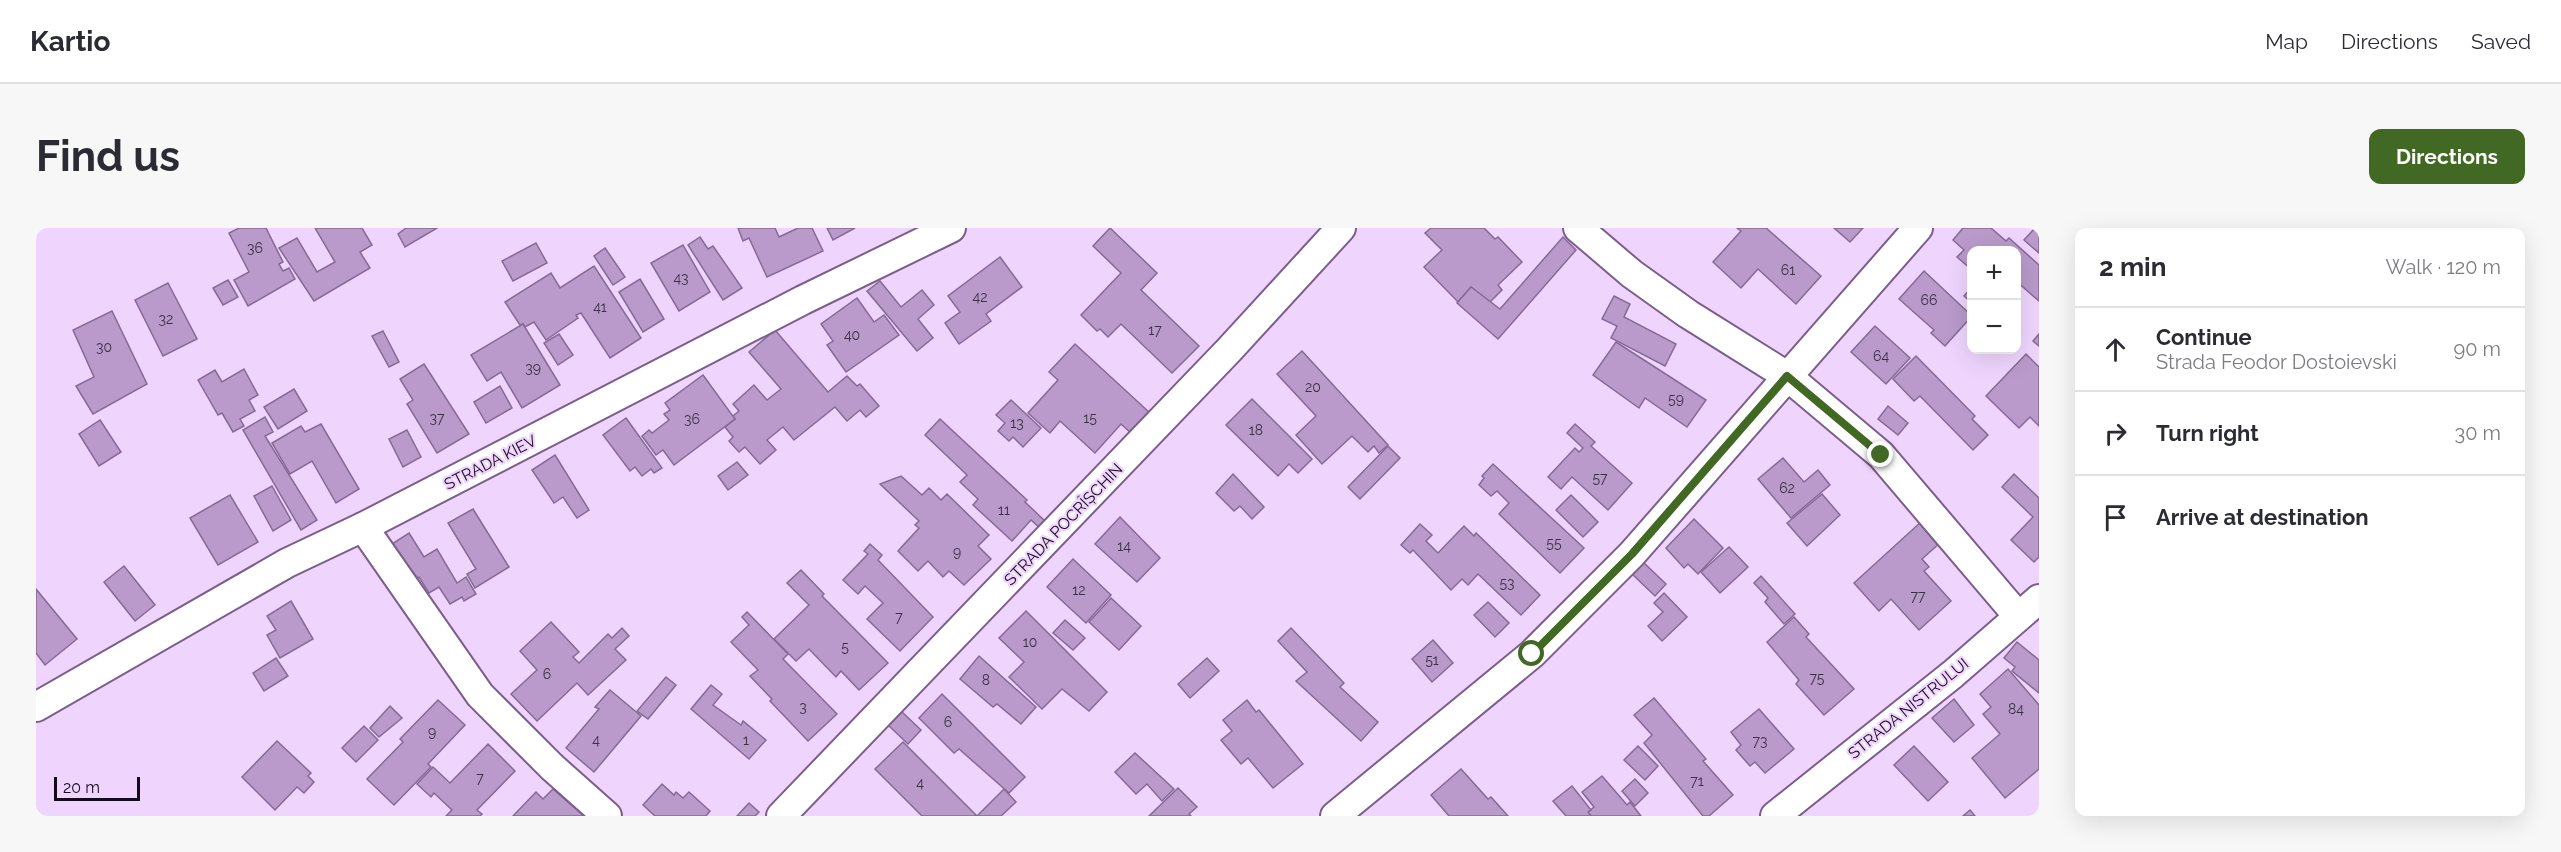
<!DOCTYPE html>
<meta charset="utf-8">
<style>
body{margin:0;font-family:Raleway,sans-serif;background:#f7f7f7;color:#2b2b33}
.controls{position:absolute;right:18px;top:18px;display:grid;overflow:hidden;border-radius:12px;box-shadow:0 6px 24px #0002}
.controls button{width:54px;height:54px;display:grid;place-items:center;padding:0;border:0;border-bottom:2px solid #e1e1e2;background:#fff;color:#2b2b33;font:30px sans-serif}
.scale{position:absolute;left:18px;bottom:15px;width:86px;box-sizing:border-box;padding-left:6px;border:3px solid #150a1b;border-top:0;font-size:16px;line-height:21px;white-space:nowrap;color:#150a1b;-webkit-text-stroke:4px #efd5fe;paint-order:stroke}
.stop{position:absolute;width:18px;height:18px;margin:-14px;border:4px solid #426923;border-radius:50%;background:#fff}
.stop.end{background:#426923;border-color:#fff;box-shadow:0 2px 6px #0008}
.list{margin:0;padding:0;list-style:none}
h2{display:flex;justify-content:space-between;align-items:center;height:78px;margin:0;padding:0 24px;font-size:26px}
h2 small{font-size:20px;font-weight:400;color:#7c7c81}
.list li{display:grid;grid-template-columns:39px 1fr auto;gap:18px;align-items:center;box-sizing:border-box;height:84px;padding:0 24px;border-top:2px solid #e1e1e2}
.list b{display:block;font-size:22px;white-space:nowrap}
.list p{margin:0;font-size:20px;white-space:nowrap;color:#7c7c81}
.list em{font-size:20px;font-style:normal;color:#7c7c81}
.icon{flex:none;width:33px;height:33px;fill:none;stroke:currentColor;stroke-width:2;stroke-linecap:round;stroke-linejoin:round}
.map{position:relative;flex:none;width:2003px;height:588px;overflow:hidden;border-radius:12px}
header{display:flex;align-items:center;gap:36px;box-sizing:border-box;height:84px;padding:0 30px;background:#fff;border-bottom:2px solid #e1e1e2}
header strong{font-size:28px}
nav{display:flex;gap:33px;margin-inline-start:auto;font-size:21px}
.intro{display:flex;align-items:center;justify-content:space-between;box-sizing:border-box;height:144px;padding:0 36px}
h1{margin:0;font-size:42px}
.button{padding:15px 27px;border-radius:12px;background:#426923;color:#fff;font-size:21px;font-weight:700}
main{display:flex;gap:36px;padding:0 36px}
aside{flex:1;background:#fff;border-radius:12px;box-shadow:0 6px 24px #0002}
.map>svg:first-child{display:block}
.building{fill:#b99acb;stroke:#876997;stroke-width:1.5}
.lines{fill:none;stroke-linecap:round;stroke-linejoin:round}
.minor-casing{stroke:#7b5e8b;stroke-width:32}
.minor{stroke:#fff;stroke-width:28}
.route{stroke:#426923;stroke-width:8}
.labels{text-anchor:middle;stroke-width:4.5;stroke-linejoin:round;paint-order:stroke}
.number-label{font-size:14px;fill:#3e2e47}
.street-label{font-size:16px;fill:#150a1b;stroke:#efd5fe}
</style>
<header>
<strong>Kartio</strong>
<nav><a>Map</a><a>Directions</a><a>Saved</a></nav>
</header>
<div class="intro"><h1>Find us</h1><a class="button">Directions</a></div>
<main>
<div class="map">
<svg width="2003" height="588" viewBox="0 0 2003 588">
<rect width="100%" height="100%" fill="#efd5fe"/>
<g class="building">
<path d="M203,0H230L247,34L243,36L247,43L253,40L259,51L212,78L198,52L213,44L193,5Z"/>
<path d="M279,0H326L336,17L324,24L334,40L278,73L243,20L261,10L281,44L299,34Z"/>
<path d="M401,0L369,19L362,6L370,0Z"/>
<path d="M702,0H739L743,9L762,0H776L787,23L731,49L713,10L707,13Z"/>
<path d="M791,0H819L797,12Z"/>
<path d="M1074,0L1121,45L1105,62L1163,118L1136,145L1085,96L1072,109L1064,101L1061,103L1045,87L1085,45L1057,18Z"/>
<path d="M1395,0H1448L1459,11L1462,9L1486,34L1462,57L1466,62L1453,75L1435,59L1422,74L1388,39L1406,22L1389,5Z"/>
<path d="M1701,0H1730L1785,48L1760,76L1722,41L1705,60L1677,34L1705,3Z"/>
<path d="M1798,0H1827L1814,14Z"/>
<path d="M1927,0H1955L1970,13L1973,10L2003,37V73L1980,53V22H1936V42L1921,29L1928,22L1917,12Z"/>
<path d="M1999,0H2003V25L1988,12Z"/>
<path d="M664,9L672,21L677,18L706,60L687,72L652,17Z"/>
<path d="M1527,9L1540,22L1462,111L1421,75L1435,59L1464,81Z"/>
<path d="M500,15L511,35L477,53L466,33Z"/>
<path d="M647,17L674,64L643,83L615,35Z"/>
<path d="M569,20L589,49L577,57L558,28Z"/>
<path d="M964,29L986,59L950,86L955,93L923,116L909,95L924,84L912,68Z"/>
<path d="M558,38L605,110L574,130L545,85L540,87L542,90L510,112L498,94L489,99L487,96L484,97L469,74L515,45L524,60Z"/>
<path d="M1888,43L1936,88L1909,118L1895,105L1898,102L1863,71Z"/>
<path d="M604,51L628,91L607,104L583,64Z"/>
<path d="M192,52L202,69L187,77L177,60Z"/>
<path d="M844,53L865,79L886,62L898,77L882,91L897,110L881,123L831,63Z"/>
<path d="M132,55L161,111L127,128L99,72Z"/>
<path d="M1935,60H1936V75L1928,68Z"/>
<path d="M1578,68L1594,76L1588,89L1640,116L1629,138L1575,110L1581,98L1566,91Z"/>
<path d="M821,70L838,94L848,87L863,107L810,144L791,117L797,113L785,96Z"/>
<path d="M76,83L111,156L57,186L40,158L58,149L37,102Z"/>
<path d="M487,96L524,157L486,180L465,144L451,153L435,127Z"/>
<path d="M1839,98L1874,130L1850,156L1815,124Z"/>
<path d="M739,102L792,164L811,148L821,158L824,156L843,178L830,189L824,182L811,193L799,179L758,212L747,199L731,212L740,222L724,236L709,219L703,224L693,213L697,209L689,199L699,191L697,188L703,183L697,176L718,157L731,172L745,161L713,124Z"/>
<path d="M347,103L363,134L353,139L336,108Z"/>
<path d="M523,106L537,127L522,137L508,115Z"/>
<path d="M2003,106V118L1997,113Z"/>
<path d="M1580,114L1670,172L1651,199L1609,170L1603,180L1557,147Z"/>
<path d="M1039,116L1114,185L1095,205L1085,196L1059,225L1024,193L1014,205L992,185L1022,152L1013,144Z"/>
<path d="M1266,123L1352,217L1343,225L1338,218L1332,224L1316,208L1286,236L1260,207L1280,188L1241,146Z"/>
<path d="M1990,126L2003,139V198L1994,189L1983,200L1950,168Z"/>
<path d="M1880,128L1939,188L1936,191L1952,207L1937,222L1884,168L1878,173L1857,151Z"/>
<path d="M388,136L433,206L401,225L371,176L377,172L364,151Z"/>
<path d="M208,141L222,167L213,172L219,183L204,191L208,198L197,204L186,185L182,187L162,152L179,142L186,154Z"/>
<path d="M667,147L699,191L638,237L627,222L620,227L606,208L613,202L616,205L633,192L628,186L634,182L629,175Z"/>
<path d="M464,158L476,180L450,195L438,174Z"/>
<path d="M258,161L271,183L242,201L228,179Z"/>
<path d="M1216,171L1276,231L1262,245L1253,236L1242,248L1190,197Z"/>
<path d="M975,172L1005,200L987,219L977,209L973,213L962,203L969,195L960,187Z"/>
<path d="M1852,178L1872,195L1862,207L1842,191Z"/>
<path d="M229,189L237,204L229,208L281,292L265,302L207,202Z"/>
<path d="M590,190L626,240L618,245L615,241L606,248L599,239L594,243L567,207Z"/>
<path d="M904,191L991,272L989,274L1011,295L1005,301L995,292L976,313L937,277L942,271L924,254L931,247L889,207Z"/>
<path d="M64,192L85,224L63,238L43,206Z"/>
<path d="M285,196L323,261L300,275L276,233L254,246L236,215L265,198L269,204Z"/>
<path d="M1539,196L1559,214L1555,218L1596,255L1572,282L1536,249L1525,261L1512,249L1539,220L1543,224L1547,220L1531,205Z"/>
<path d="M371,202L385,229L367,239L353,211Z"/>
<path d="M1352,218L1364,230L1324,271L1312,259Z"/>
<path d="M519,227L553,282L541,290L527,269L518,275L496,242Z"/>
<path d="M1747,230L1768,254L1782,242L1794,257L1755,290L1722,251Z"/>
<path d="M701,234L712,247L692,262L682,248Z"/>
<path d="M1457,236L1548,320L1524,345L1463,286L1473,275L1461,263L1455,268L1443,257L1448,250L1446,248Z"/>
<path d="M1197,246L1228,279L1216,291L1204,278L1198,283L1180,265Z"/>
<path d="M1978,246L2003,270V329L1998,334L1975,312L1997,289L1966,259Z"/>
<path d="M865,248L886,267L893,260L905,272L911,266L953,307L942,318L955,331L928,357L913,343L907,349L892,333L882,343L862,323L883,300L879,297L883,293L844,256Z"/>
<path d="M236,258L255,292L237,303L218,268Z"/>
<path d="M1786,266L1804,287L1771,318L1751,295Z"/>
<path d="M194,267L222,314L182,337L154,290Z"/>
<path d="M1535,267L1562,294L1547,309L1520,282Z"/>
<path d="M437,281L473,339L439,360L431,346L440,341L412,295Z"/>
<path d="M1084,289L1124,330L1101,354L1059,316Z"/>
<path d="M1658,291L1687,320L1662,346L1652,336L1648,340L1630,320Z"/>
<path d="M1886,293L1905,314L1886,331L1893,339L1888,343L1915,373L1883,402L1855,371L1843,383L1818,355Z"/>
<path d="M1384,296L1396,307L1390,313L1402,325L1428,298L1438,308L1440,305L1504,367L1485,387L1442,346L1432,357L1426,351L1415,362L1377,322L1374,325L1365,317Z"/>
<path d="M373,305L388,329L401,321L421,355L430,349L440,366L428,373L426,369L414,376L403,359L393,365L383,349L378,352L356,316Z"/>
<path d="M834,316L846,327L842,332L897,389L864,423L831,391L847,375L829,358L822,366L807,352L832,326L828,323Z"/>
<path d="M1693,319L1712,339L1684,365L1665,344Z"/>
<path d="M1037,331L1075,367L1050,395L1011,359Z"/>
<path d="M1607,334L1630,356L1619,368L1596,346Z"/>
<path d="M88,338L119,377L99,393L68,354Z"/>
<path d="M765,342L788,366L786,368L852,435L823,462L805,443L800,449L773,421L760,433L738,411L773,377L751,355Z"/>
<path d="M1725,348L1759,386L1748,396L1729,374L1732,370L1718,355Z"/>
<path d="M0,361L41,411L9,437L0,425Z"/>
<path d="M1628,365L1651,389L1626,413L1612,398L1627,384L1618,375Z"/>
<path d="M1075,370L1105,398L1083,422L1053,394Z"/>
<path d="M255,373L277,411L244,430L231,407L240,402L231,388Z"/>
<path d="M1452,374L1473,395L1459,409L1438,387Z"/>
<path d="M990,383L1071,464L1053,483L1026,461L1006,481L973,449L988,434L963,410Z"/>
<path d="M711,384L752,426L747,431L801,486L772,513L734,473L736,471L714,448L722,442L695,414L713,397L706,389Z"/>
<path d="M1758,389L1773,406L1770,409L1818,461L1788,487L1760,456L1763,452L1731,414Z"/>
<path d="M1029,392L1049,410L1037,422L1017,405Z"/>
<path d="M515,394L543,424L537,429L543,435L572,406L576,410L586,400L593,408L579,421L590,432L552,467L541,455L501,493L475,466L501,442L484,423Z"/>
<path d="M1255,400L1308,455L1304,459L1342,494L1325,513L1260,453L1271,444L1242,413Z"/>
<path d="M1397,412L1417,435L1396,454L1376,431Z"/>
<path d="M1981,414L2003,432V465L1976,443L1979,439L1968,430Z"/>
<path d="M943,428L1000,479L985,496L961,476L957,479L924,451Z"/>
<path d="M240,430L252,448L228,463L217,445Z"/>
<path d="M1171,430L1183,443L1154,470L1142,456Z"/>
<path d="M1972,441L2003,477V541L1969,570L1936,530L1964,506L1947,486L1955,479L1944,466Z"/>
<path d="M630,449L640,457L612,491L601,483Z"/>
<path d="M675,457L686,466L677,477L705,497L707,493L730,512L713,531L655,481Z"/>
<path d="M574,462L605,488L558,544L530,520L563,481L559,479Z"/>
<path d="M906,466L989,549L973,565L923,521L918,525L883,490Z"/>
<path d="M1618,470L1670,531L1667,533L1697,567L1673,588H1667L1608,515L1616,507L1598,487Z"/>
<path d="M1918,471L1938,497L1918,514L1896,490Z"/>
<path d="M402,472L429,497L392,536L395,539L358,577L331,551L367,514L364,511Z"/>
<path d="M1211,472L1220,484L1223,482L1267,536L1237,560L1212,530L1205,536L1185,512L1196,503L1187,492Z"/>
<path d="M354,478L366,490L343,509L334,500Z"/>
<path d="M1723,481L1758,521L1729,545L1719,534L1714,538L1700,522L1705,517L1695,504Z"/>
<path d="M865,483L885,502L872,516L852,497Z"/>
<path d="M328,498L342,512L320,534L306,520Z"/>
<path d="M241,513L275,545L272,548L278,554L268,565L261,559L239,582L206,549Z"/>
<path d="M867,514L941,588L968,561L980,574L965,588H886L839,541Z"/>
<path d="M452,516L479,543L441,582L446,586L444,588H410L416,582L398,565L395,569L381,556L397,539L414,555Z"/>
<path d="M1602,518L1622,538L1609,552L1588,532Z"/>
<path d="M1878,518L1912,554L1892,573L1858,537Z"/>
<path d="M1099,525L1138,561L1126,573L1111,556L1100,566L1079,544Z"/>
<path d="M1425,541L1452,571L1455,569L1472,588H1413L1395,567Z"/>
<path d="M1566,548L1591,577L1594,574L1605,588H1555L1552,584L1558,579L1546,564Z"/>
<path d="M1599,551L1612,565L1599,578L1586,563Z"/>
<path d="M626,556L638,567L640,564L647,570L653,564L674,583L670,588H619L607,577Z"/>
<path d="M1536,558L1555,582L1552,584L1555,588H1530L1517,573Z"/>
<path d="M1142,560L1161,579L1153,586L1155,588H1113Z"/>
<path d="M517,561L548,588H477L500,564L507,571Z"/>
<path d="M713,575L723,584L719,588H701Z"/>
<path d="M1934,582L1939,588H1927Z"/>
</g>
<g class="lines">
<defs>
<g id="minor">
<path d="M1542,0L1596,46L1652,86L1751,148L1845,227L1982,388"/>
<path d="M327,299L444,467L516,539L571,588"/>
<path d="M0,479L251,335L327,299L767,72L915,0"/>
<path d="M745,588L1193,122L1305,0"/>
<path d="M1299,588L1496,426L1596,326L1882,0"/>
<path d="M1739,588L1917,446L2003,371"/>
</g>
</defs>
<use href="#minor" class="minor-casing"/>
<use href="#minor" class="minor"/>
</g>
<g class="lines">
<path class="route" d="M1496,426L1596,326L1751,148L1845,227"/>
</g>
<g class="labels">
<g class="number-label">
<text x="219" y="25">36</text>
<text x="1752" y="47">61</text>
<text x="645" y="55">43</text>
<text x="944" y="74">42</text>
<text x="1893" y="77">66</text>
<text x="564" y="84">41</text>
<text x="130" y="96">32</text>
<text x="1119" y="107">17</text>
<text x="816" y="112">40</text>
<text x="68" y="124">30</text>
<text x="1845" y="133">64</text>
<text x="497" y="145">39</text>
<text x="1277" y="164">20</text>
<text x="1640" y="176">59</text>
<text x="401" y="195">37</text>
<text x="1054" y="195">15</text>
<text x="656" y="196">36</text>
<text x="981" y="200">13</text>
<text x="1220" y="207">18</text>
<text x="1564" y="255">57</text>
<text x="1751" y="265">62</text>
<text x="968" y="287">11</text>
<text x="1518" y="320">55</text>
<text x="1088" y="323">14</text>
<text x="921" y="329">9</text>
<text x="1471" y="360">53</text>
<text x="1043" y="367">12</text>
<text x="1882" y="373">77</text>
<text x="863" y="394">7</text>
<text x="994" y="419">10</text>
<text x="809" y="424">5</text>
<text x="1396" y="437">51</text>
<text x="511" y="451">6</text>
<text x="1781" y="455">75</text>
<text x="950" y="457">8</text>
<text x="767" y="484">3</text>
<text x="1980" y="486">84</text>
<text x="912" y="499">6</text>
<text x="396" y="509">9</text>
<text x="560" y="517">4</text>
<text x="710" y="517">1</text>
<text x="1724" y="518">73</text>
<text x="444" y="555">7</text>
<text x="1661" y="558">71</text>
<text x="884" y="560">4</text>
</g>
<g class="street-label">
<text transform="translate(454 234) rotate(-27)" y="6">STRADA KIEV</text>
<text transform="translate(1027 296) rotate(-46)" y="6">STRADA POCRÎȘCHIN</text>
<text transform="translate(1872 480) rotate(-39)" y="6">STRADA NISTRULUI</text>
</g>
</g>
</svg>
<div class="controls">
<button>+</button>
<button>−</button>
</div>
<div class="scale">20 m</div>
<div class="stop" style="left:1496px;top:426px"></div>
<div class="stop end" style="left:1845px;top:227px"></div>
</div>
<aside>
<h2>2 min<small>Walk · 120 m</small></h2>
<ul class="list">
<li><svg class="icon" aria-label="ahead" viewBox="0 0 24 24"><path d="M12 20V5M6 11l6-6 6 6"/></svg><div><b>Continue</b><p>Strada Feodor Dostoievski</p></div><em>90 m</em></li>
<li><svg class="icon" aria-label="right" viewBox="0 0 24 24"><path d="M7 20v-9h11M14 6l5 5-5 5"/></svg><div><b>Turn right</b></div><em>30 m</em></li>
<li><svg class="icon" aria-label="arrive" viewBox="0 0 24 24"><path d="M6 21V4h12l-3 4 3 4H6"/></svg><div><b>Arrive at destination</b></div></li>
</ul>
</aside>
</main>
